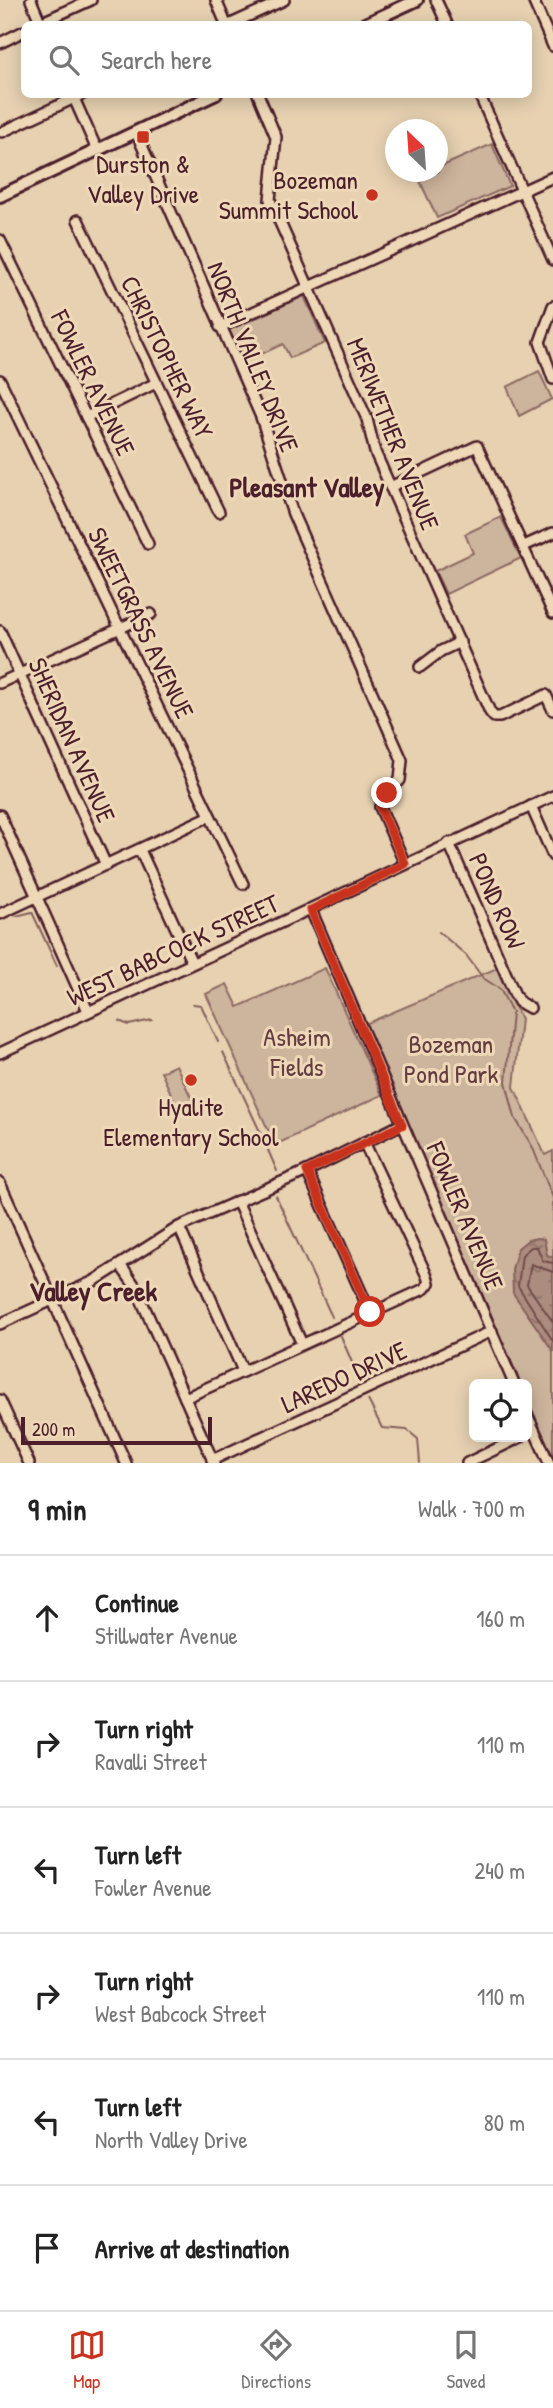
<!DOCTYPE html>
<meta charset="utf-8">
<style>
body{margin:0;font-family:"Patrick Hand",sans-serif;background:#f6f6f6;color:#222}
.controls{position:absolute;right:21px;bottom:21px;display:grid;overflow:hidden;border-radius:10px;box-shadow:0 4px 18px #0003}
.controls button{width:63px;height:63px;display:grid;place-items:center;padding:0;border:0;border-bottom:2px solid #e0e0e0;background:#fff;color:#222;font:35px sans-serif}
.compass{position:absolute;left:385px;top:119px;width:63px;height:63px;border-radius:50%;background:#fff;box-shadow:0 4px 18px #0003;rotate:335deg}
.scale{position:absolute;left:21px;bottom:18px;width:191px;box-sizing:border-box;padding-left:7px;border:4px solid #4a1f2b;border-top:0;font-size:19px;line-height:24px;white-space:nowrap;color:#4a1f2b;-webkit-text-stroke:5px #eed8b7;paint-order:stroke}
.stop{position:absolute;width:21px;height:21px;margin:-16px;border:5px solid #c8321e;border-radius:50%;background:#fff}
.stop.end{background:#c8321e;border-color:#fff;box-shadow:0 2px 7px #0008}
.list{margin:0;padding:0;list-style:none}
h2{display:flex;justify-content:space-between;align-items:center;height:91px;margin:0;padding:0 28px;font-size:30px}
h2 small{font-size:23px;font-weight:400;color:#767676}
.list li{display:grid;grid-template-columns:46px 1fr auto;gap:21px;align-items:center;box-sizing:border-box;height:126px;padding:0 28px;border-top:2px solid #e0e0e0}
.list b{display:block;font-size:26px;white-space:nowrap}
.list p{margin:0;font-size:23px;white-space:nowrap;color:#767676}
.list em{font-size:23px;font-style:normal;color:#767676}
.icon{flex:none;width:38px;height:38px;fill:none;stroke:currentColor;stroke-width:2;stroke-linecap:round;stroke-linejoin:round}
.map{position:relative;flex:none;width:553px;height:1463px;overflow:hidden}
.search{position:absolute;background:#fff;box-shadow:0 4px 18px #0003;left:21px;right:21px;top:21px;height:77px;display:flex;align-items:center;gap:18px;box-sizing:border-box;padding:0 24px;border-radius:10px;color:#767676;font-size:26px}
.sheet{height:847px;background:#fff}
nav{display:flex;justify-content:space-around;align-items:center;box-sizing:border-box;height:98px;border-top:2px solid #e0e0e0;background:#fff;font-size:19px;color:#767676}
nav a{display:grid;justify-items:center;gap:4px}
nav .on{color:#c8321e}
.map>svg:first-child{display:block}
.green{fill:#cdb49c;stroke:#8c6a64;stroke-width:2}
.water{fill:url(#water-ripples);stroke:#85605d;stroke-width:2}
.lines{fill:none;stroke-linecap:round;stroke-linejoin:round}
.shore{stroke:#714b4c;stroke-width:2}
.stream{stroke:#85605d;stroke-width:2}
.minor-casing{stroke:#4a1f2b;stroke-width:14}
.major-casing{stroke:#4a1f2b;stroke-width:16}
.minor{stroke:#eed8b7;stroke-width:9}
.major{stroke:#eed8b7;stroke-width:10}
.route{stroke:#c8321e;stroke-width:9}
.poi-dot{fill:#c8321e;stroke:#eed8b7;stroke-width:2.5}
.labels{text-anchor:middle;stroke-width:6;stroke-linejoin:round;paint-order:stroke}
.poi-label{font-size:26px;fill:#4a1f2b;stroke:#eed8b7}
.street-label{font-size:26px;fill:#4a1f2b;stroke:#eed8b7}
.park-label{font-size:26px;fill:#643d42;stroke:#eed8b7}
.neighbourhood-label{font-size:28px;font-weight:bold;fill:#4a1f2b;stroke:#eed8b7}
</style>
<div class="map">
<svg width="553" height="1463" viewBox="0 0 553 1463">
<defs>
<pattern id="water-ripples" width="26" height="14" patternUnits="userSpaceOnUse" patternTransform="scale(1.75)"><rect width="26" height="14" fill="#ac8c7e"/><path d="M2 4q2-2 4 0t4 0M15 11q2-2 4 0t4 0" fill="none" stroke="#8e7267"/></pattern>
</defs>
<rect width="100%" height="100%" fill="#e7d1b1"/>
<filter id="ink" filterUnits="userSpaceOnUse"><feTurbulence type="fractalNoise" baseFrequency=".0143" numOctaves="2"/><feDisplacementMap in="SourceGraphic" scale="14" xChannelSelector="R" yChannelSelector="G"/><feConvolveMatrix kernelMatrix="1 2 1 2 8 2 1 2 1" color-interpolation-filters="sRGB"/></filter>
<g filter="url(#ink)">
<g class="green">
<path d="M492,144L510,186L437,218L418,177L438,172V168Z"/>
<path d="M304,296L325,343L290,358L283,344L244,362L229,330Z"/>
<path d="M539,371L552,399L519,416L507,387Z"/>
<path d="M501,517L521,558L446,594L435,571L473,553L465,534Z"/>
<path d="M325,968L382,1095L275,1145L206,994L227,984L238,1007Z"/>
<path d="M497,968L521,1019L514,1087L545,1155L553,1151V1457L527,1398V1384H521L365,1024Z"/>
<path d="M176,1065L195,1106L180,1113L161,1072Z"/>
</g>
<path class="water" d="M537,1238L544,1239L547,1255L553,1257V1351L513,1293L512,1269L518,1248L528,1240Z"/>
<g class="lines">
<g class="shore">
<path d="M553,1263L543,1261L537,1247H531L522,1255L518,1286L553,1341"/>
<path d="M553,1272L531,1264L527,1285L553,1322"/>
</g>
<g class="stream">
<path d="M16,916L32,912L57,966"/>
<path d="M439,932L466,955L483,978L500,989L512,1012L506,1082L515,1118L532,1146L553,1198"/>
<path d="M193,1004L201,1005L218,1042"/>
<path d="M119,1021L129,1025L152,1020"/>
<path d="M223,1052L263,1138"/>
<path d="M265,1143L277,1171"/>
<path d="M276,1196L332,1317"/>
<path d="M341,1336L358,1377"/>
<path d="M368,1400L382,1428L407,1430L418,1439L420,1463"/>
</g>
<defs>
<g id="minor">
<path d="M31,0L41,24"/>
<path d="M216,0L226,24"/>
<path d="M436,0L447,24"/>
<path d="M533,0L553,46"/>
<path d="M38,24L91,0"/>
<path d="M231,24L284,0"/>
<path d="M0,43L24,31"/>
<path d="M258,94L276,137L270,200L367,419L375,452L490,712L494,717H500L546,695L553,710"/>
<path d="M479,94L553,260"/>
<path d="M73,96L97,150"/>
<path d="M2,132L83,94"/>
<path d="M136,132L261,417L293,514L402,760L400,780L387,793L380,807L405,864"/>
<path d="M78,220L219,512"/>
<path d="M0,240L148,544"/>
<path d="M553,306L540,342L553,379"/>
<path d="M220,327L553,177"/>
<path d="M0,380L243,884"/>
<path d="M86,417L156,383"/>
<path d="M390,487L477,446L553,613"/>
<path d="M524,546L553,533"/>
<path d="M0,631L106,865"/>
<path d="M420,667L441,651L460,642"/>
<path d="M0,683L151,614"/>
<path d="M531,806L553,856"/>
<path d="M0,815L88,1011"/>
<path d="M449,843L515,995L519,1002L530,1008"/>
<path d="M140,850L192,963"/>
<path d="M311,910L514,1384"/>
<path d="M0,914L210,816"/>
<path d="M0,1053L553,796"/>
<path d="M307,1171L370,1312"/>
<path d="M0,1183L126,1463"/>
<path d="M237,1201L302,1344"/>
<path d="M179,1227L243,1371"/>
<path d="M121,1266L135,1286L214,1463"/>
<path d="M0,1324L94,1281L179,1227L307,1171L402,1124"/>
<path d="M185,1398L424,1289L429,1283L427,1276L364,1142"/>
<path d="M0,1400L29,1463"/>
<path d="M527,1414L549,1463"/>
<path d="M212,1460L492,1331"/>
<path d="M467,1463L521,1437"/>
</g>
<g id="major">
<path d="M365,24L417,0"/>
<path d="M0,196L216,94"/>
</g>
</defs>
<use href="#minor" class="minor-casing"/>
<use href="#major" class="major-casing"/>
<use href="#minor" class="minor"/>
<use href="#major" class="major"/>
</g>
</g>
<g class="lines" filter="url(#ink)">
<path class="route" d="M370,1312L307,1171L402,1125L311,910L405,864L380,807L387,793"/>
</g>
<g class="poi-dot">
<rect x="136" y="130" width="14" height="14" rx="3.5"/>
<circle cx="372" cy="195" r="7"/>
<circle cx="191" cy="1080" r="7"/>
</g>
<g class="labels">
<g class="poi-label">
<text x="143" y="173">Durston &amp;<tspan x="143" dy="30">Valley Drive</tspan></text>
<text x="358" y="189" text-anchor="end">Bozeman<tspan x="358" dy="30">Summit School</tspan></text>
<text x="191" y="1116">Hyalite<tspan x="191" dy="30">Elementary School</tspan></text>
</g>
<g class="street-label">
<text transform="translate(167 357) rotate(64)" y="9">CHRISTOPHER WAY</text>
<text transform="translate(253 357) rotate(68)" y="9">NORTH VALLEY DRIVE</text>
<text transform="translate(93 383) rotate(64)" y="9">FOWLER AVENUE</text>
<text transform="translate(393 434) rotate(68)" y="9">MERIWETHER AVENUE</text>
<text transform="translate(141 623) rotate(64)" y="9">SWEETGRASS AVENUE</text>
<text transform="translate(72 740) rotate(66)" y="9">SHERIDAN AVENUE</text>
<text transform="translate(497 901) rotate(66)" y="9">POND ROW</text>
<text transform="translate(173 950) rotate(-25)" y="9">WEST BABCOCK STREET</text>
<text transform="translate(465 1216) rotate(67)" y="9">FOWLER AVENUE</text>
<text transform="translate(344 1377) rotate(-25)" y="9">LAREDO DRIVE</text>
</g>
<g class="park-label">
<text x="297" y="1046">Asheim<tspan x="297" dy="30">Fields</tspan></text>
<text x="451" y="1053">Bozeman<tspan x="451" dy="30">Pond Park</tspan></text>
</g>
<g class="neighbourhood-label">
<text x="307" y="497">Pleasant Valley</text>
<text x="93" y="1301">Valley Creek</text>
</g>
</g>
</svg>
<div class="controls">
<button><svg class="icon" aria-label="locate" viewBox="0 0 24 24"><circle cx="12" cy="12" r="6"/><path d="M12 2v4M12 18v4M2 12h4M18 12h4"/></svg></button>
</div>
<svg class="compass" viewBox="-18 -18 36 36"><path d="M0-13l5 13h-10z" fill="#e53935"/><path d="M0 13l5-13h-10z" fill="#767676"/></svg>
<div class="scale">200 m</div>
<div class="stop" style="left:370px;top:1312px"></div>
<div class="stop end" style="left:387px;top:793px"></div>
<div class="search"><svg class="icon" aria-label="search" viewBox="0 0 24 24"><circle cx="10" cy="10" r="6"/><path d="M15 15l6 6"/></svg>Search here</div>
</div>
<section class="sheet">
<h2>9 min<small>Walk · 700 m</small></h2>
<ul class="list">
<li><svg class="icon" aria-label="ahead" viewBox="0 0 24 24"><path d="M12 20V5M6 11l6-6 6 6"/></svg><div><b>Continue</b><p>Stillwater Avenue</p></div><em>160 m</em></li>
<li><svg class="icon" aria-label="right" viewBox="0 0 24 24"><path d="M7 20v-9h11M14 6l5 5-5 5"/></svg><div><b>Turn right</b><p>Ravalli Street</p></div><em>110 m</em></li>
<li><svg class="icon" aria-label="left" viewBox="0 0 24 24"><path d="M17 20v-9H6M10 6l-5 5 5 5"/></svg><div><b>Turn left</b><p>Fowler Avenue</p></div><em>240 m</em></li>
<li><svg class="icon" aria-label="right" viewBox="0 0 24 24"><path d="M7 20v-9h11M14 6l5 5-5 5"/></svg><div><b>Turn right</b><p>West Babcock Street</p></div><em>110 m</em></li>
<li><svg class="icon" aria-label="left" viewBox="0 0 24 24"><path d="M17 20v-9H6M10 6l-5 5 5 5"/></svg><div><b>Turn left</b><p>North Valley Drive</p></div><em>80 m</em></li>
<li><svg class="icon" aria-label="arrive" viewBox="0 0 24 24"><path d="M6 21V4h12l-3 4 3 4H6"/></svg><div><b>Arrive at destination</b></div></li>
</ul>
</section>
<nav>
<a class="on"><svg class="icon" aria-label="map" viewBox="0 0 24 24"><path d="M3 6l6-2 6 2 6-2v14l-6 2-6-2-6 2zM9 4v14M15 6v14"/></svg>Map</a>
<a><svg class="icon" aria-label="directions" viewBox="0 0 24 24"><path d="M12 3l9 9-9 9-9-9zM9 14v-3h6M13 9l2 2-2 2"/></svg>Directions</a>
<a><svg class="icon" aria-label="saved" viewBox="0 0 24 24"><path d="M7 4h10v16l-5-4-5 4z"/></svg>Saved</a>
</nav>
